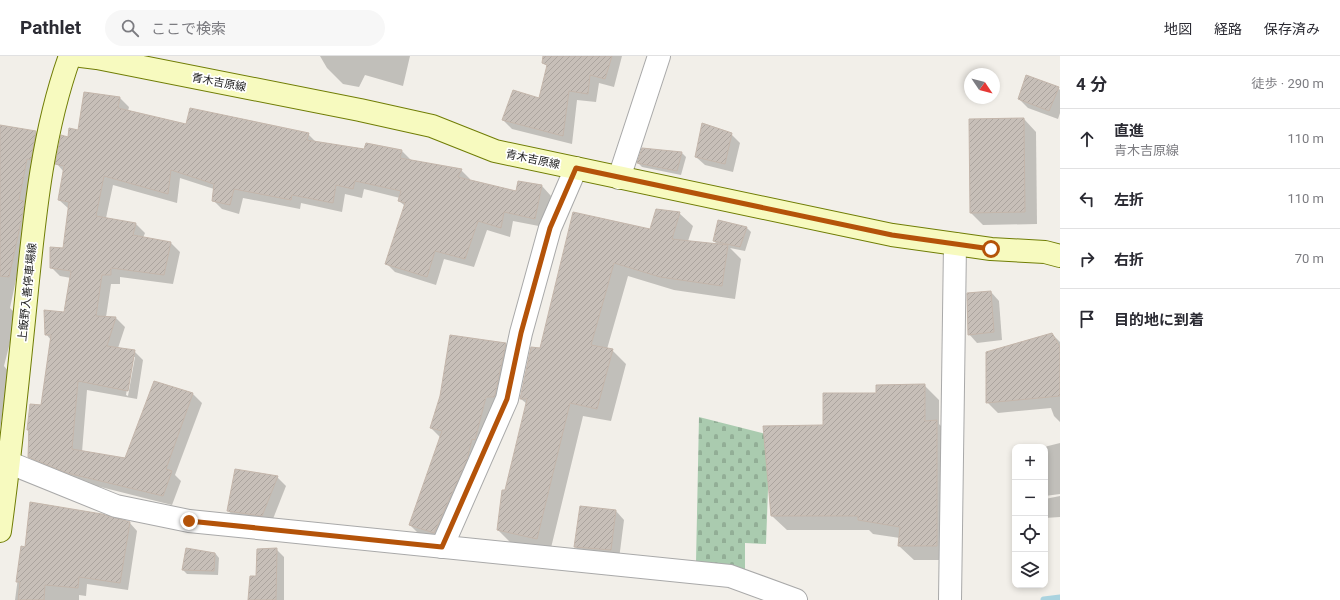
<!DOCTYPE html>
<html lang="ja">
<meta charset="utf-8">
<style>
body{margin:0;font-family:Roboto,"Noto Sans JP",sans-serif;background:#f7f7f7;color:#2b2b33}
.controls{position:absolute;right:12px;bottom:12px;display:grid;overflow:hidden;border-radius:8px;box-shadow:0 2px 6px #0003}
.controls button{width:36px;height:36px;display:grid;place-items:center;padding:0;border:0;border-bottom:1px solid #e1e1e2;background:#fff;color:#2b2b33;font:20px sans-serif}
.compass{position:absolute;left:964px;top:12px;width:36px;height:36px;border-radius:50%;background:#fff;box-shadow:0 2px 6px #0003;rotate:125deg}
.stop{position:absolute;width:12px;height:12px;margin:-9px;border:3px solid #b45309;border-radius:50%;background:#fff}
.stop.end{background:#b45309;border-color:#fff;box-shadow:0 1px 4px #0008}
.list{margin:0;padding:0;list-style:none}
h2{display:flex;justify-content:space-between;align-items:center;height:52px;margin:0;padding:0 16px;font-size:17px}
h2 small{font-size:13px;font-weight:400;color:#7c7c81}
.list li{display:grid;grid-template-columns:26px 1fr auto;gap:12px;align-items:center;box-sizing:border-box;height:60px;padding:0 16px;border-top:1px solid #e1e1e2}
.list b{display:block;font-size:15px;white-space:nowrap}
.list p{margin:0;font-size:13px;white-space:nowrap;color:#7c7c81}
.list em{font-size:13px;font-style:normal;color:#7c7c81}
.icon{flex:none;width:22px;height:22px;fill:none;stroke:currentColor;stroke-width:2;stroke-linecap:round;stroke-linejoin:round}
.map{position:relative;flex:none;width:1060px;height:544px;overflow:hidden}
header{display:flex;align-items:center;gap:24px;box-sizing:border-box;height:56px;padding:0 20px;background:#fff;border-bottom:1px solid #e1e1e2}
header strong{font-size:19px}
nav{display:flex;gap:22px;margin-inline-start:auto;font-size:14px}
.search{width:280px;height:36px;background:#f7f7f7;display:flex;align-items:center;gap:10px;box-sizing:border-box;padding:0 14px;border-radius:22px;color:#7c7c81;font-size:15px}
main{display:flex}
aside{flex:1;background:#fff}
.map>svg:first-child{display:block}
.cemetery{fill:url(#cemetery-stones)}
.shadow{fill:#0003;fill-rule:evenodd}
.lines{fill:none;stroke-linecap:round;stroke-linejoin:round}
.stream{stroke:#aad3df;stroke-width:7}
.building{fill:url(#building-hatch);stroke:#c4b6ab}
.minor-casing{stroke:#a9a9a9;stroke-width:24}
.secondary-casing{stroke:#707d05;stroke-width:24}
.minor{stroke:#fff;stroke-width:22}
.secondary{stroke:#f7fabf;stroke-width:22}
.route{stroke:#b45309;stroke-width:5}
.labels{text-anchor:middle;stroke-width:3.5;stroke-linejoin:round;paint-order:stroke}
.street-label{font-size:11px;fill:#222;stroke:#fff}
</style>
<header>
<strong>Pathlet</strong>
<div class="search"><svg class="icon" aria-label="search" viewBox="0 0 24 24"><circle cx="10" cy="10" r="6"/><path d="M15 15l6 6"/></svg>ここで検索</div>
<nav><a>地図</a><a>経路</a><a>保存済み</a></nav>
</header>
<main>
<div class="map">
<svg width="1060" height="544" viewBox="0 0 1060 544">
<defs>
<pattern id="cemetery-stones" width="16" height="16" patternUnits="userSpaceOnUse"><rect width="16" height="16" fill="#aacbaf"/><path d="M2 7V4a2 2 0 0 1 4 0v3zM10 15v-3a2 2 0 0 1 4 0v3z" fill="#92ae96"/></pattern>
<pattern id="building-hatch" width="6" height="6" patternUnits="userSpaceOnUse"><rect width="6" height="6" fill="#c7bfb8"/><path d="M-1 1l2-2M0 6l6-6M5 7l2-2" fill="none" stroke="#aba49e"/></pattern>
</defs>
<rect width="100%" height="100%" fill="#f2efe9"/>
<path class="cemetery" d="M699,361L770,379L766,488L745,487V515L696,507Z"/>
<g class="shadow">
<path d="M320,0H410L403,30L365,19L359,31L343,28L327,12Z"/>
<path d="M551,0H622L614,31L599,27L596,46L577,44L572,88L512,73L503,64L540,43Z"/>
<path d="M1058,32L1060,34V57L1058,63L1028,52L1019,43Z"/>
<path d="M120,42L129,51L128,55L186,69L308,78L317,87L365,94L367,88L402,95L411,104L461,114L470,123L469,125L517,136L518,127L542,130L551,140L544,171L513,165L510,181L487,174L474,211L444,203L436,229L395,216L386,207L405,150L399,145L400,142L364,133L362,142L345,138L342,156L301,147L300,153L243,142L239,158L222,153L213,144L214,133L180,122L177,147L113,129L106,162L136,168L145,177L143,182L171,187L180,196L173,228L120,221V228H111L106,261L116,262L125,271L118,292L134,295L143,304L137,343L87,334L82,396L126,403L154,326L193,338L202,347L175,419L181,425L172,449L77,425L38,410L29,400L28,374L41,350L51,284L46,278L65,257L71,222L60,220L51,211L64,194L69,153L59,144L64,116L57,108L69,82ZM132,301H135L128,340L126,339Z"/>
<path d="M1024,63L1036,76L1037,168L983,169L971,157Z"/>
<path d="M0,70L36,76L45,86L10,252L17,259L4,310L9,316L0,373Z"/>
<path d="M731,78L740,87L733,116L705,109L696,101Z"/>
<path d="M682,97L686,101L681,119L642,111L638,107Z"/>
<path d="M574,157L651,174L679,157L693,170L688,185L717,188L714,185L719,165L747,172L751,176L745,195L730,192L741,203L735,243L674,234L628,220L607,293L612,294L626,308L611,365L583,360L550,496L511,487L498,474L527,348L521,343L540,293Z"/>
<path d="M991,236L999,245L1002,284L977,287L969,278Z"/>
<path d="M1052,278L1060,286V366L1054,360L1051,352L998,357L987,346Z"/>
<path d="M506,288L516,299L445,487L420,479L410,469L441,382L431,372Z"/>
<path d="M924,329L939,344V368L951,380V504H914L899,490L900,482L873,478L869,474H787L772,460L764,371L824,370Z"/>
<path d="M1060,387V438L1045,440L1044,391Z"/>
<path d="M277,421L286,430L271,468L237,463L228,455Z"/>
<path d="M1060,440V461L1045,462V443Z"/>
<path d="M616,455L624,464L619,503L584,499L575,491Z"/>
<path d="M129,466L137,475L128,534L87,528L86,540L79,539V544H15L22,492H26Z"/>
<path d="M187,493L215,497L219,502L218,519L187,518L183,514Z"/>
<path d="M276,493L284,501V544H249L257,521Z"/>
</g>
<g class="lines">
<path class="stream" d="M1044,544L1060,542"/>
</g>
<g class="building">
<path d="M543,0H612L605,23L590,19L588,38L569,35L563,80L502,64L513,34L539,42L547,9L542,7Z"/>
<path d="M1026,19L1059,31L1049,55L1018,43Z"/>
<path d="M84,36L120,41L118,52L186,68L190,52L309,77L307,84L364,93L366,87L402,94L400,102L462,113L458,121L516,135L518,125L542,129L535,163L504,156L501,172L478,165L465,203L435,195L427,221L385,208L405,147L398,145L401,135L355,125L353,133L336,129L333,147L292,139L291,144L234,133L230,149L212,145L214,128L171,114L168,138L104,120L96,160L136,167L133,179L171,186L164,219L111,212V219H102L96,260L116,261L107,290L135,294L128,335L78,325L72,393L125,402L154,325L193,337L166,413L172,415L163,440L67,417L28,401L29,374H27L30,348L41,349L51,279H45L44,254L64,256L71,215L50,212V191L63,192L69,146L58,144L64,110L55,108L61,79L68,81L69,72L78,74Z"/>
<path d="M1024,62L1025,156L970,157L969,63Z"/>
<path d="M702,67L732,77L725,108L695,101Z"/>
<path d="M0,69L36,75L31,104L27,103L19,144L24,145V152L9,221L0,220Z"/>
<path d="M642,92L682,96L677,115L637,107Z"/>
<path d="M656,153L680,156L672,183L728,189L722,230L660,221L614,207L591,289L613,293L597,353L570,347L537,483L497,474L502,434H505L527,343H520L531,291L540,292L573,156L650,173Z"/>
<path d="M718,164L747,171L740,191L713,185Z"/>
<path d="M991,235L994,276L968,279L967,237Z"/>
<path d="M1052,277L1060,291V340L986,347V296Z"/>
<path d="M450,279L506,287L495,339L494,341H486L475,384L472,383L467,404L434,477L409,469L442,375L430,372L440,340Z"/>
<path d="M925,328V365L937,364V490H898L900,471L858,464V460H771L763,370L823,369V337H876V329Z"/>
<path d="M235,413L278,420L262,460L227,455Z"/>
<path d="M30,446L102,458L130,466L120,527L79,521L78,532L45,529L44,544H18L20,526H16L21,490L25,491Z"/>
<path d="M580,450L616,454L611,494L574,491Z"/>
<path d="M186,492L215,497L214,515L182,514Z"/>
<path d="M277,492L276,544H248L250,520H256L257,493Z"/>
</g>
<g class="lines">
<defs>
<g id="minor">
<path d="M619,122L659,0"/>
<path d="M0,403L116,450L189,465L730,520L796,544"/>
<path d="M442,491L507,343L521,277L550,172L576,112"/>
<path d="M950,544L955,188"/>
</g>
<g id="secondary">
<path d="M81,0L97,2L360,54L432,70L495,95L892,179L991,193L1045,196L1060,200"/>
<path d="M0,475C11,395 19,315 27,234C35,156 43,75 70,0"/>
</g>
</defs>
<use href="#minor" class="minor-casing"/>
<use href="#secondary" class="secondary-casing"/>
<use href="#minor" class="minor"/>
<use href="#secondary" class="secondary"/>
</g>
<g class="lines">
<path class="route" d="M189,465L442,491L507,343L521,277L550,172L576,112L892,179L991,193"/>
</g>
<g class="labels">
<g class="street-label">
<text transform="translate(219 26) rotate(11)" y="4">青木吉原線</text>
<text transform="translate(533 103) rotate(12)" y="4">青木吉原線</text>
<text transform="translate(27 236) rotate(-84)" y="4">上飯野入善停車場線</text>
</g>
</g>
</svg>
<div class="controls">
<button>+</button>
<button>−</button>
<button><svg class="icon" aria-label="locate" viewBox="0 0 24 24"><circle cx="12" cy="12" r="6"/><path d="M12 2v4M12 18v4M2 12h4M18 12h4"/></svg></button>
<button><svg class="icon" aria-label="layers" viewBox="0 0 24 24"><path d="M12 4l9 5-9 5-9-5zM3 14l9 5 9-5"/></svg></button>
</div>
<svg class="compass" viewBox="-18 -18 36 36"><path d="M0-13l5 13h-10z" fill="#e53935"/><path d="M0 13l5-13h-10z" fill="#7c7c81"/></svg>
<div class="stop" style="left:991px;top:193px"></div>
<div class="stop end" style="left:189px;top:465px"></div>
</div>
<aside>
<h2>4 分<small>徒歩 · 290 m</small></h2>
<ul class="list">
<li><svg class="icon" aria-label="ahead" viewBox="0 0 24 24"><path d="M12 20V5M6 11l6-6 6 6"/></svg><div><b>直進</b><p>青木吉原線</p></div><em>110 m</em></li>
<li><svg class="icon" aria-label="left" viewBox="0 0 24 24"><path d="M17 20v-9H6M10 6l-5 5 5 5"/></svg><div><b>左折</b></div><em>110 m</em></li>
<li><svg class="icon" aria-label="right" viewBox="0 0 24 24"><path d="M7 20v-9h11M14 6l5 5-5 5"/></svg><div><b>右折</b></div><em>70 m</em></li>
<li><svg class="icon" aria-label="arrive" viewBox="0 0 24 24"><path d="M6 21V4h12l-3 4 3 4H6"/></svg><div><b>目的地に到着</b></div></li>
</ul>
</aside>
</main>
